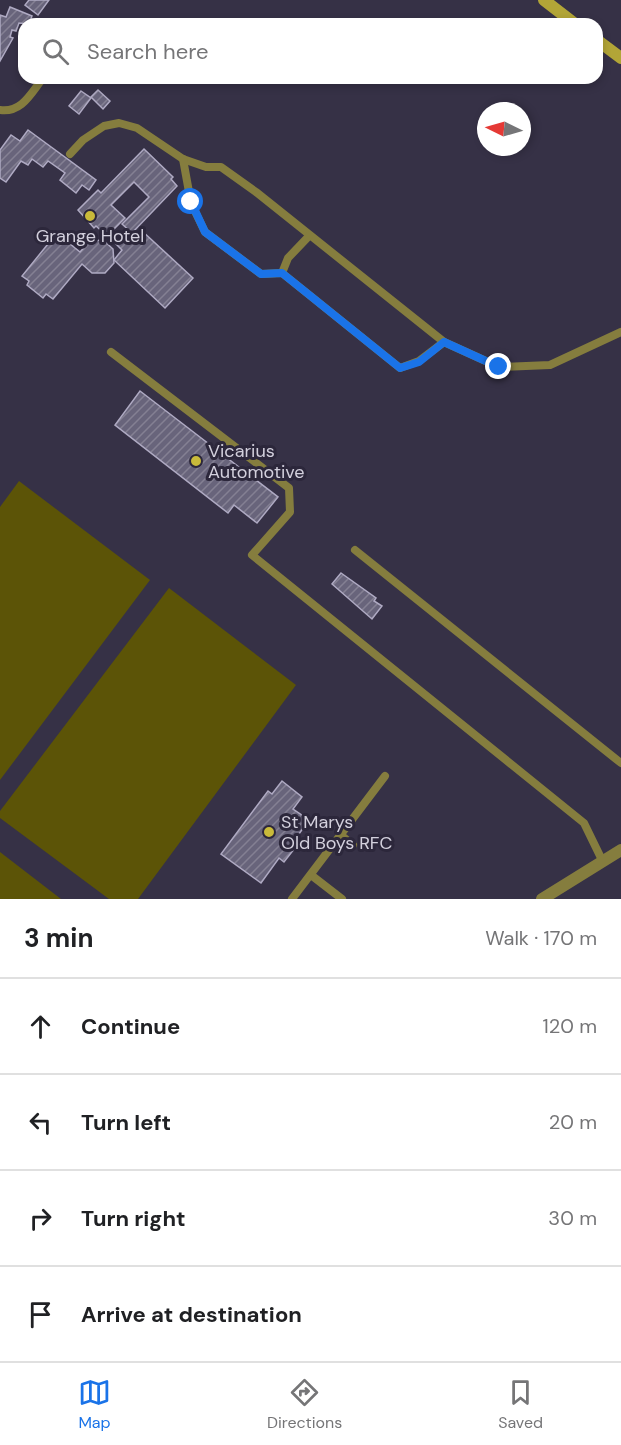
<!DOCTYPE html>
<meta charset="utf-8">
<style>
body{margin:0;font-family:"DM Sans",sans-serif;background:#f2f2f2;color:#202124}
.compass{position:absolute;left:477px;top:102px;width:54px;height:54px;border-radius:50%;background:#fff;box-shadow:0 3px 9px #0003;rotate:275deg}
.stop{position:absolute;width:18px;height:18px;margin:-14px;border:4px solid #1a73e8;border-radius:50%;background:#fff}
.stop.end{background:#1a73e8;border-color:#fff;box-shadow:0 2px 6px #0008}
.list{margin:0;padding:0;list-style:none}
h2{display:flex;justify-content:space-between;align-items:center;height:78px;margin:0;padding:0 24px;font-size:26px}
h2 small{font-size:20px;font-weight:400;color:#757577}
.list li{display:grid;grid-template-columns:39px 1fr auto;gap:18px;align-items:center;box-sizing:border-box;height:96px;padding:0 24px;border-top:2px solid #e0e0e0}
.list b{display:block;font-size:22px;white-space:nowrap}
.list em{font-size:20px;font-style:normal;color:#757577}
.icon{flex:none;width:33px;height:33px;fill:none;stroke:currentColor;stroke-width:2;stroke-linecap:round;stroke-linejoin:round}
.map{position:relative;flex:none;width:621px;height:899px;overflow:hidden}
.search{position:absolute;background:#fff;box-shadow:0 3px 9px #0003;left:18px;right:18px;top:18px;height:66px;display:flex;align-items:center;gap:15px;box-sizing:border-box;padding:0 21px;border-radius:18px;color:#757577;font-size:22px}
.sheet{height:462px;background:#fff}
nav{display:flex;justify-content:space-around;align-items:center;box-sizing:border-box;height:84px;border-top:2px solid #e0e0e0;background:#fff;font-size:16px;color:#757577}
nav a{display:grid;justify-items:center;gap:3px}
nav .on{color:#1a73e8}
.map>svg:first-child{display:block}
.garden{fill:#5c5407}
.building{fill:url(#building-hatch);stroke:#afaac3;stroke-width:1.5}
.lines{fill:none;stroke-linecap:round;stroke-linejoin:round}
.service{stroke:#857d3e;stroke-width:8}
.tertiary{stroke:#857d3e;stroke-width:12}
.secondary{stroke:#b2a537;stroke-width:12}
.route{stroke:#1a73e8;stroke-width:8}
.poi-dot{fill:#c9ba3a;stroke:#2c273b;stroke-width:2}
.labels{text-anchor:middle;stroke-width:6;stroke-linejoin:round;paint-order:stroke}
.poi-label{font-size:18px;fill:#d3d0dd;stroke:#2c273b;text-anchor:start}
</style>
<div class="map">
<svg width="621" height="899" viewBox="0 0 621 899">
<defs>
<pattern id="building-hatch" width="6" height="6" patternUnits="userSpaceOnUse" patternTransform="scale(1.5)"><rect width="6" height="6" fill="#68647b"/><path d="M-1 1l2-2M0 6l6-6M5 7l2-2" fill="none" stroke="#848093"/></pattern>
</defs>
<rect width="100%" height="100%" fill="#363146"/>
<g class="garden">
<path d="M19,481L150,580L0,780V507Z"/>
<path d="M169,588L296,685L138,899H109L0,818V811Z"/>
<path d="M0,852L61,899H0Z"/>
</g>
<g class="building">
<path d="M29,0H49L38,15L25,5Z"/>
<path d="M10,7L32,16L29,24L19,23L16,31L12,30L10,37L13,38L0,61V15L6,17Z"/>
<path d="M98,90L110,101L103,109L91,97Z"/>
<path d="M81,91L91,98L79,114L69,106Z"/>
<path d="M28,130L96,180L89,190L82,185L76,193L60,180L65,173L48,161L43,167L32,159L28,165L21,161L6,182L0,178V150L11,135L20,141Z"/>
<path d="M144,149L173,177L171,179L177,186L132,233L122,224L149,197L134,182L111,205L125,218L107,236L96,226L94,228L78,210L98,190L101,193Z"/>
<path d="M141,230L193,278L165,308L114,260L122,250L113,241L122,232L131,241Z"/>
<path d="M52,239L59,244L64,239L80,252L90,241L103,240L113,249L114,263L105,273H92L82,264L53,299L46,294L43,298L27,285L29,281L22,276Z"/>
<path d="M140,391L278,497L257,523L234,505L228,513L115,425Z"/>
<path d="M341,573L376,598L374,601L382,606L372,619L332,584Z"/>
<path d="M282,781L302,797L293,809L309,820L291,845L295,848L284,862L279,858L261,883L221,854L268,791L272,794Z"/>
</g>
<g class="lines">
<g class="service">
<path d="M0,110C22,113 31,93 43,78"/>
<path d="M70,154L83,140L104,126L119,123L137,128L183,159L206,167H221L256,192L444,342L499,367L550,365L621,332"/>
<path d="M183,159L191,203L205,232L261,274L282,273L288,258L309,236"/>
<path d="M282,273L400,368L419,361L444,342"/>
<path d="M111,352L289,488L290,512L252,555L584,823L602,860"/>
<path d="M355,550L621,763"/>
<path d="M341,835L353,845"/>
<path d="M311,875L342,899"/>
<path d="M292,899L385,776"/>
</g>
<path class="tertiary" d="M542,899L621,850"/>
<g class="secondary">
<path d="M544,0L575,24"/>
<path d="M597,40L621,58"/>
</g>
</g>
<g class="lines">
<path class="route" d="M191,202L205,232L261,274L282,273L400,368L419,362L444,342L499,367"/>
</g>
<g class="poi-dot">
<circle cx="90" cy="216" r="6"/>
<circle cx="196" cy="461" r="6"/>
<circle cx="269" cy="832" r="6"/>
</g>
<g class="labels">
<g class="poi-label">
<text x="90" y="242" text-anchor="middle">Grange Hotel</text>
<text x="208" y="457">Vicarius<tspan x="208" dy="21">Automotive</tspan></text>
<text x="281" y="828">St Marys<tspan x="281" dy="21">Old Boys RFC</tspan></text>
</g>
</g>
</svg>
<svg class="compass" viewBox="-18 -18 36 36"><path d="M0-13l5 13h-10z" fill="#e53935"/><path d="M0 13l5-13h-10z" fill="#757577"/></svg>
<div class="stop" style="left:191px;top:202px"></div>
<div class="stop end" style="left:499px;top:367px"></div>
<div class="search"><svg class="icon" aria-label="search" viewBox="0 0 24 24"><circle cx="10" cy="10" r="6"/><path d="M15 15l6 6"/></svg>Search here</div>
</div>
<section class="sheet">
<h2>3 min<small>Walk · 170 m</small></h2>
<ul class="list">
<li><svg class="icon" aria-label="ahead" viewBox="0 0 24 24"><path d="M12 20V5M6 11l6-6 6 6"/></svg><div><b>Continue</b></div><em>120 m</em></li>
<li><svg class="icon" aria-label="left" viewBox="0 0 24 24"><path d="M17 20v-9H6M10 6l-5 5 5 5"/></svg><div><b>Turn left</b></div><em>20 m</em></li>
<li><svg class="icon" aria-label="right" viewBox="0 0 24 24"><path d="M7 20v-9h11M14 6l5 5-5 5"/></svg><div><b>Turn right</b></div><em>30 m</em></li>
<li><svg class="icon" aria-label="arrive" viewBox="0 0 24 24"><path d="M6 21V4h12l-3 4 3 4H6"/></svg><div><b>Arrive at destination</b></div></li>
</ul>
</section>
<nav>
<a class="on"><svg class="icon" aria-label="map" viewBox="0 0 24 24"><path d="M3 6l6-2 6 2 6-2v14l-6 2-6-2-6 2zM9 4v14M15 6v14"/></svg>Map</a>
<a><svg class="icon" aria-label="directions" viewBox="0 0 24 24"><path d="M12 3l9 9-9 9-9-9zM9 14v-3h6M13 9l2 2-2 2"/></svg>Directions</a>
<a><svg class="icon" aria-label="saved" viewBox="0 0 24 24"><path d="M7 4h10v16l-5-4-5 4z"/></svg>Saved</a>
</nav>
